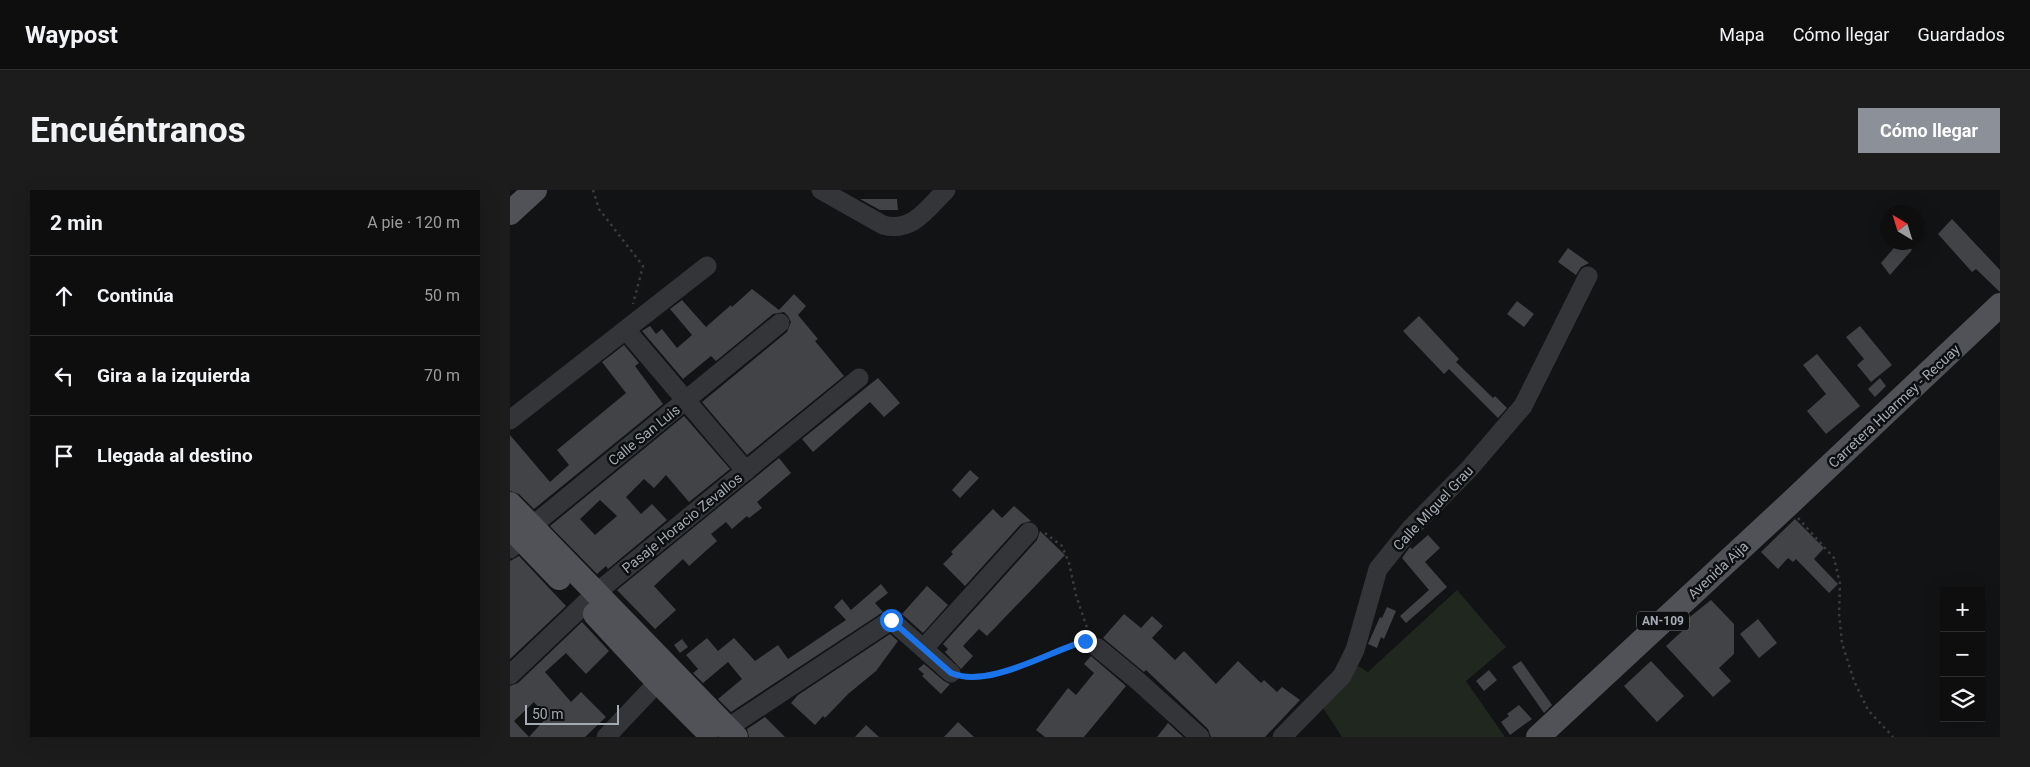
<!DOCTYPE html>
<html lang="es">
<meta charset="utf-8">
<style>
body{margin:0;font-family:Roboto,sans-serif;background:#1c1c1d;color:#f1f3f6}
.controls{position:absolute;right:15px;bottom:15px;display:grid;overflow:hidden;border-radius:0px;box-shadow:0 5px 20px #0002}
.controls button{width:45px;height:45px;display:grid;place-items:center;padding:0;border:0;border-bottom:1px solid #2e2e2f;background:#0e0e0f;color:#f1f3f6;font:25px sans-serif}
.compass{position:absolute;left:1370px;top:15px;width:45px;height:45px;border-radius:50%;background:#0e0e0f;box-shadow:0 5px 20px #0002;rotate:322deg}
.scale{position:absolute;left:15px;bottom:12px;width:94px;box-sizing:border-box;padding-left:5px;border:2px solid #a4abb4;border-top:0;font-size:14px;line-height:18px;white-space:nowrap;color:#a4abb4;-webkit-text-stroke:4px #0d0e0f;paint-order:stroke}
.stop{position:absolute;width:15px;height:15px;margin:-11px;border:4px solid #1a73e8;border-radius:50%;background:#fff}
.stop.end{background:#1a73e8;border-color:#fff;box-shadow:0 1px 5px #0008}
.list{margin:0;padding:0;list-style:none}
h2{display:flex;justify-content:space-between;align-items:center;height:65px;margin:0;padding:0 20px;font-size:21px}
h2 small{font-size:16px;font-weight:400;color:#9b9c9e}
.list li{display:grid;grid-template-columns:32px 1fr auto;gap:15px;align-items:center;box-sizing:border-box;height:80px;padding:0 20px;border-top:1px solid #2e2e2f}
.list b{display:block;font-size:19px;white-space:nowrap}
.list em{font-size:16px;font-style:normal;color:#9b9c9e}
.icon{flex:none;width:28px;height:28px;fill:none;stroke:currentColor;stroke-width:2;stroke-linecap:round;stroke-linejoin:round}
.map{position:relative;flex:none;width:1490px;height:547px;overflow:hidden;border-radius:0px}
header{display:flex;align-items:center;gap:30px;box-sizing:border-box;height:70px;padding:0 25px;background:#0e0e0f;border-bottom:1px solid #2e2e2f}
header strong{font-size:24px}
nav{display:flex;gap:28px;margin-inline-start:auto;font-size:18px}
.intro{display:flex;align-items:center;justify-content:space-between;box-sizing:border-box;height:120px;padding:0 30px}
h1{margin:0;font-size:35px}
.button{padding:12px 22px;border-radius:0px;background:#8c9099;color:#fff;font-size:18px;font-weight:700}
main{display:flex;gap:30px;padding:0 30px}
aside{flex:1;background:#0e0e0f;border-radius:0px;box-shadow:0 5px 20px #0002}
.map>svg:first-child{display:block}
.green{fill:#1f271f}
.building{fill:#414347;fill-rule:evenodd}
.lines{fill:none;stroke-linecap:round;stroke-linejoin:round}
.path{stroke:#3a3c40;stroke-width:2.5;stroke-dasharray:2.5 4;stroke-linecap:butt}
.minor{stroke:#343539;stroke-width:19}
.major{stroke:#505258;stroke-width:24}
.route{stroke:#1a73e8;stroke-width:6}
.labels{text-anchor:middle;stroke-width:5;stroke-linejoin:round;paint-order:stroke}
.shield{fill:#0d0e0f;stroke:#777c82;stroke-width:1}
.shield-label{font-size:12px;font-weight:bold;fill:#a4abb4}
.street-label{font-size:14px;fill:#a4abb4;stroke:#0d0e0f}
</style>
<header>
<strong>Waypost</strong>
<nav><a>Mapa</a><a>Cómo llegar</a><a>Guardados</a></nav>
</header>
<div class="intro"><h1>Encuéntranos</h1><a class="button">Cómo llegar</a></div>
<main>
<aside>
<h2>2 min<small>A pie · 120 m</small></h2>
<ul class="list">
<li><svg class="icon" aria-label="ahead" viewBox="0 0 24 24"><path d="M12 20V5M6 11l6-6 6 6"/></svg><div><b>Continúa</b></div><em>50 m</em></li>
<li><svg class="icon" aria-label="left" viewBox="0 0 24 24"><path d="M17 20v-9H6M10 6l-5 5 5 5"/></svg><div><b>Gira a la izquierda</b></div><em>70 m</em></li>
<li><svg class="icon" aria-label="arrive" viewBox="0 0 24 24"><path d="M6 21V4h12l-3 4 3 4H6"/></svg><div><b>Llegada al destino</b></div></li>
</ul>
</aside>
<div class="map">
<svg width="1490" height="547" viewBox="0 0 1490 547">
<rect width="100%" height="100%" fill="#121314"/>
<path class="green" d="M947,400L996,457L956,491L995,547H832L813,518L843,473L858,482Z"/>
<g class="building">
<path d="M350,9H387L388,20H370Z"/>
<path d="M1442,29L1490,80V102L1466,79L1462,82L1428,44Z"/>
<path d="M1389,52H1394L1402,60L1380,85L1371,73Z"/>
<path d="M1058,58L1079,73L1071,77L1066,85L1048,72Z"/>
<path d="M242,99L269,120L284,104L296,116L288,125L308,149L305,151L334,186L237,265L192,212L277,142L281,132L278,126L274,122L263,124L206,171L201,166L173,189L132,141L140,136L146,144L152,139L167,158L182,145L160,119L172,110L196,137L221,115L222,117Z"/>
<path d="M1007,111L1024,124L1014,137L997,124Z"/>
<path d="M909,126L949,169L946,172L983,208L985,206L997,218L988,228L939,179L934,184L893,141Z"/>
<path d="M1350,136L1382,175L1361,192L1347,175L1354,169L1336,147Z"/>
<path d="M114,155L129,173L125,176L153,214L24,319L9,304L0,301V245L40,292L59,275L47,260L116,203L92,172Z"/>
<path d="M1307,164L1350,216L1316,244L1297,221L1316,204L1293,175Z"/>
<path d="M368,188L390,213L374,227L360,212L303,262L292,249Z"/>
<path d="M1370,188L1376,196L1365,207L1358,199Z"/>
<path d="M174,226L220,279L179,312L156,285L144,298L134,289L116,307L131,324L142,314L157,330L98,379L96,376L87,384L40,336ZM90,310L107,326L85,345L70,329Z"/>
<path d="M269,268L281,283L247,312L252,318L239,328L237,326L222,339L216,332L201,344L207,351L179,376L173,369L144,396L166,420L145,439L107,400Z"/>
<path d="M460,280L469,288L450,308L442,300Z"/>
<path d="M504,316L521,331L511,334L455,396L433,374L443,364L441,362L483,319L492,328Z"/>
<path d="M1285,329L1314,358L1304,369L1328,394L1319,403L1286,369L1283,372L1278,368L1268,379L1251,362Z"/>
<path d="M530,341L555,365L477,446L469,439L453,456L463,466L451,479L435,462L438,459L433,454L527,350Z"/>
<path d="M918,345L930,358L915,372L937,397L896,433L890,426L919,400L892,368L900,357L902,359Z"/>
<path d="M9,366L56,416L0,469V371Z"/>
<path d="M371,394L378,403L365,413L373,422L221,522L208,509L232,489L218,472L193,493L183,483L188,479L176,465L197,448L208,461L224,448L245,471L268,455L278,469L336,430L324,417L332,409L341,420Z"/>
<path d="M417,396L438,415L413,443L392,424Z"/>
<path d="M1201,410L1224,434V464L1209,478L1221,491L1203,507L1156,456L1180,434L1176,430Z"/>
<path d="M877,417L886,421L874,449L871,447L867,458L858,454L870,427L872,428Z"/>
<path d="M614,424L631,438L642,426L653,436L642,448L665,470L674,461L706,494L728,471L751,493L754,490L767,502L772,497L790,510L755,547H701L698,539L636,480L634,482L593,448Z"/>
<path d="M1248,429L1267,453L1249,468L1230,444Z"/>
<path d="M72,432L99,461L76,484L56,463L35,482L61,512L71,502L96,527L75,547H19L37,527L24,512L4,531L19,547H0V496L8,493Z"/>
<path d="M380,444L388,451L366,481L338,504L315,528L313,526L305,535L281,513L288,505Z"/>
<path d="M172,449L178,457L170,463L164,455Z"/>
<path d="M581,466L616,496L574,547H535L526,540L558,498L566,505L584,483L574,474Z"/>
<path d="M1011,471L1042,515L1034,523L1002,477Z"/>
<path d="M1141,471L1174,506L1147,532L1114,496Z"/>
<path d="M414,474L434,491L440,494L431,504L412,486L414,484L408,479Z"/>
<path d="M979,480L987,490L974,501L966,491Z"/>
<path d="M1009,515L1022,529L1000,545L991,532L999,526L997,524Z"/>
<path d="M255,527L275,547H239L237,539Z"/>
<path d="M448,532L464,547H434Z"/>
<path d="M658,533L673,547H647Z"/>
<path d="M356,535L369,547H345Z"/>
</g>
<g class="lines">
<g class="path">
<path d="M83,0L89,19L133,76L123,114"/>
<path d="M1288,328L1324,368L1330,394L1329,424L1332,453L1344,491L1358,520L1383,547"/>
<path d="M535,343L552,356L559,373L566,405L580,447"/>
<path d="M456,488H463C486,483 510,477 532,469C547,463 560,453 576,451"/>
</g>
<g class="minor">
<path d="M311,0L373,35C402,43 417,19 436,0"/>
<path d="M116,140L236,281"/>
<path d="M0,230L197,76"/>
<path d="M0,359L22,336L270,133"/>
<path d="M414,458L519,342"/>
<path d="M588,458L628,491L690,547"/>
<path d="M0,485L86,403L349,188"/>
<path d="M207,545L381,430L441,483"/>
<path d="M96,547L148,492"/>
<path d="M772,547L832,486L845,460L868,379L901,338L959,279L1013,216L1078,86"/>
</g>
<g class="major">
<path d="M0,23L25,0"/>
<path d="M0,314L226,547"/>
<path d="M0,337L49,388"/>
<path d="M85,424L148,492L197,541"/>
<path d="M1028,547L1277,316L1490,115"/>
</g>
</g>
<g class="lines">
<path class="route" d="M381,430L441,483C478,499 538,462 575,451"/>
</g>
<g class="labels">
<rect class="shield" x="1127" y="421.5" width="52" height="19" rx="4"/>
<g class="shield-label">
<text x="1153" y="435">AN-109</text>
</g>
<g class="street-label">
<text transform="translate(1384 216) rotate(-43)" y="5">Carretera Huarmey - Recuay</text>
<text transform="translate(134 245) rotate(-39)" y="5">Calle San Luis</text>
<text transform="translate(923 318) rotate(-47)" y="5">Calle MIguel Grau</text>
<text transform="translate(172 333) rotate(-39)" y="5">Pasaje Horacio Zevallos</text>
<text transform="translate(1208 380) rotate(-43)" y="5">Avenida Aija</text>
</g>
</g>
</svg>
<div class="controls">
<button>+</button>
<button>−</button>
<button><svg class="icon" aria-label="layers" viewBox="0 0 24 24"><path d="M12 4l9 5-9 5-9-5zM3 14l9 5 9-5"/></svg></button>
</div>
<svg class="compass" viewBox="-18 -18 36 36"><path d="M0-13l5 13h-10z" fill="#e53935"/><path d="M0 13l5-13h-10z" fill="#9b9c9e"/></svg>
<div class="scale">50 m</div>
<div class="stop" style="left:381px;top:430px"></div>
<div class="stop end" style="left:575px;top:451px"></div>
</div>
</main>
